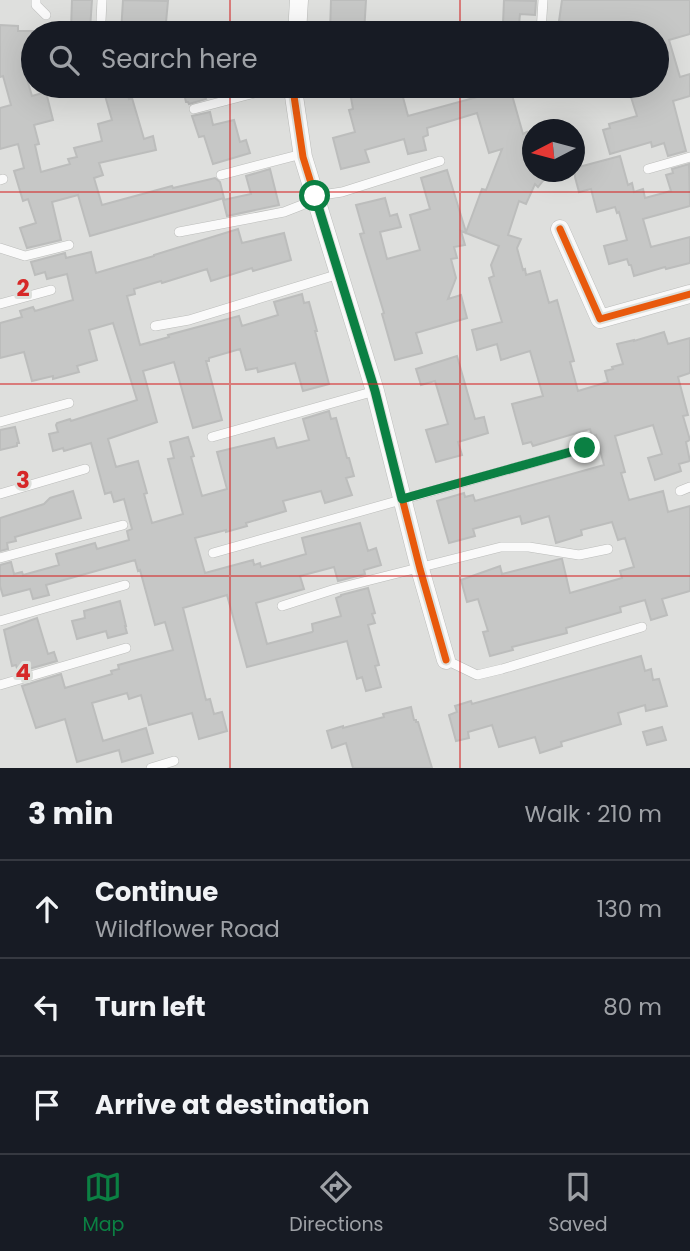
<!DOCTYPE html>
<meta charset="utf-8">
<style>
body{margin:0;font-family:Poppins,sans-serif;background:#242831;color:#f1f3f6}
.compass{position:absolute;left:522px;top:119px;width:63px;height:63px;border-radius:50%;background:#171b24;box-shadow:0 7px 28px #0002;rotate:264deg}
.stop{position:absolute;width:21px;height:21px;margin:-16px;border:5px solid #0b8043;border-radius:50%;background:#fff}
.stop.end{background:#0b8043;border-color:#fff;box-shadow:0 2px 7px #0008}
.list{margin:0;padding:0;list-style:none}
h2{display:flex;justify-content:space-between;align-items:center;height:91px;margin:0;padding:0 28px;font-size:30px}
h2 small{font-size:23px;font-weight:400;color:#9ea1a6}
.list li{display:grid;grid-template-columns:46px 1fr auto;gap:21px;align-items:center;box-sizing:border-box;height:98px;padding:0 28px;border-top:2px solid #363941}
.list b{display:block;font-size:26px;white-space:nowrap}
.list p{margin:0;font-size:23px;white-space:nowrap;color:#9ea1a6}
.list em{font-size:23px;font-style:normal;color:#9ea1a6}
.icon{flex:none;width:38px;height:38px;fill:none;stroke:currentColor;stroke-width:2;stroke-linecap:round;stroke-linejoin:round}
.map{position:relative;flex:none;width:690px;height:768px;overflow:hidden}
.search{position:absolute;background:#171b24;box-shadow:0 7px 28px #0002;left:21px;right:21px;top:21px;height:77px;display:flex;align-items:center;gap:18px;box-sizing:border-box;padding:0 24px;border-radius:38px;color:#9ea1a6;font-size:26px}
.sheet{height:385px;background:#171b24}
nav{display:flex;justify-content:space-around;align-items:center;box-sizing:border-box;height:98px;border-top:2px solid #363941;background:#171b24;font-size:19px;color:#9ea1a6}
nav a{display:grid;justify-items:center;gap:4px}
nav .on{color:#0b8043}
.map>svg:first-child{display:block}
.building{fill:#c6c7c6;stroke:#bcbdbc;stroke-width:2}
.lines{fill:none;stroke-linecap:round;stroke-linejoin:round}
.service-casing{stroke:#bbbcba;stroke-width:10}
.minor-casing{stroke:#bbbcba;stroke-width:19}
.service{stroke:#fafafa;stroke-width:9}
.minor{stroke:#fafafa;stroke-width:18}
.cycleway-casing{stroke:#dde0dc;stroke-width:11}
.cycleway{stroke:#e8590c;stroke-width:7}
.route{stroke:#0b8043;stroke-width:9}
.grid{fill:none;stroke:#d62828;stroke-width:2;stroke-opacity:0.55}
.grid-label{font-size:23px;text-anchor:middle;font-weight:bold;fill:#d62828;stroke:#dde0dc;stroke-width:6;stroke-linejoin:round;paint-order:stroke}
</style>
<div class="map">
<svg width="690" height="768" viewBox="0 0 690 768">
<rect width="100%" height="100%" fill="#dedfdd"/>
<g class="building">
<path d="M72,0H92L90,29H71Z"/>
<path d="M123,0L168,1L165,33H121Z"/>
<path d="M331,0H366L364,33H330Z"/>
<path d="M504,0L536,1L535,15L520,14L519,25L503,24Z"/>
<path d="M562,0H690V34L669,40L680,77L690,74V96L673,101L686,151L668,156L664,143L652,147L651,142L610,154L603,130L610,128L609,124L637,116L630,94L647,89V86H657V33H569L570,23L559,21Z"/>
<path d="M0,25L18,26V31H33V53H25L24,69L32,96L46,92L53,120L34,125L39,144L35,145L41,172L70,164L68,159L77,157L74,148L102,141L98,124L112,120L104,92L125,86L129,99L132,98L144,139L153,136L156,150L99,163L103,175L94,178L102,205L172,186L173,188L215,178L220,182L224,198L90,236L78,195L52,202L61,240L27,248L20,228L36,223L28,199L23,201L14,171L24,168L18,144L0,149V108L11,105L3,76L0,77Z"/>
<path d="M196,86H230V90L205,97L206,99L189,104L188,102H186L183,89Z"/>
<path d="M349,86H400L408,116L510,88L523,134L527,132L533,147V172H550L538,187L535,184L526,204L519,201L508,235L521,239L517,248L523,270L525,269L526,275L540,271L549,303L557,300L574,361L570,362L578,391L608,382L605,371L613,369L612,367L623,364L617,344L634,340V341L664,332L668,344L690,338V373L678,377L688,415L683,416L690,440L686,442L690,461L679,464L681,471L655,480L648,458L662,454L653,425L615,436L625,472L621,473L629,500L663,491L668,512L690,506V591L662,599L667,615L651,620L645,600L620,607L621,612L566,628L567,633L512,647L513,650L490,656L483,632L488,631L478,599L467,602L461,580L500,566L502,574L560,559H562L570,593L622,578L620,571L634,567L625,538L618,540L612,522L581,530L582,535L556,543L549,516L522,524L520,516L473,529L475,536L449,543L437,501L464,493L465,497L473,495L475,501L604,465L596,435L592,436L590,429L533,446L531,442L523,444L512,404L543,396L530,351L501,360L497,344L477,350L472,330L502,322L489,278L494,276L491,265L499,246L461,231L465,245L454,247L457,258L451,259L456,278L448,299L461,295L467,318L416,333L422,353L395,360L382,314L384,313L360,234L364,233L356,205L385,198L390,216L397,214L401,227L380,232L387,259L420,250L410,215L430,209L421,178L447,170L466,232L482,189L486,190L502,149L489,153L477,113L427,128L428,135L423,137L426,150L408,154L404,139L365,150L369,162L341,169L333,138L355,132L349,110L353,109Z"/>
<path d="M210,112L213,125L234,120L240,142L246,140L250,153L213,164L204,136L199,137L192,116Z"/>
<path d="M620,156L628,185L632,183L634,192L643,189L645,198L671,191L666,175L673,173L672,169L689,164L690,206L643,219L651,247L690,237V263L666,269L665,267L634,276L631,265H629L627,259L609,264L604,246L627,240L619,212L617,213L615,207L597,212L591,189L579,192L575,177V168Z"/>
<path d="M270,169L279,205L227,216L223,200L251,194L246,176Z"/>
<path d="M238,229L242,243L284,233L291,260L253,271L252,268L211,281L207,269L162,283L161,281L134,289L135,294L127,296L140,345L169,337L168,335L239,316L242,326L278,315L274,302L302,294L304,303L309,302L317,331H315L329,384L303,391L295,363L258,372L257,368L246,370L240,349L209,358V361H206L222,420L193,428L174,362L143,371L157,422L108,439L116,467L138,461L147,493L144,494L152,523L183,514L168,459L174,458L170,442L188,437L194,456L191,457L202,496L227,489L217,452L274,438L277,448L309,440L303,419L329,411L331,419L336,418L347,458H349L354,476L346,478L352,495L325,503L321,491L283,501L286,511L246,523L247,526L226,532V530L195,538L205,573L253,560L254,565L260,563L261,567L306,554L302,538L360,523L368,551L376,548L381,565L364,570L365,574L338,581L334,567L300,576L304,589L256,603L267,644L312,632L313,631L312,624L341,616L336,598L341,596V595L368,588L375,613L372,614L375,623L368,625L379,665L375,666L381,687L366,691L362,677L357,679L347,641L247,667L227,595L183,608L206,700L210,699L214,714L222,712L227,731L199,739L192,713L149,725L141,695L129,699L127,693L92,703L103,741L146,728L153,753L122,762L119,750L77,762L65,719L36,728L22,686L61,674L65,688L112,674L111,671L119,669L118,665L173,650L165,622L155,625L140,570L138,571L135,560L46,585L49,595L33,599L30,589L3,596L0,586V565L11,562L14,574L22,572L23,575L59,565L56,554L95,543L97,549L129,540L127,531L132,529L124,499L114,502L111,492L105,494L91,443L64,451L63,448L53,451L49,434L58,432L56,425L57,423L70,419L71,421L137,400L113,323L89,330L97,360L77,366L79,372L53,379V376L32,381L24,352L0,358V323L22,317L20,311L33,307L35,311L73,300L67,274L47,279L45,272L35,275L31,262L65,253L66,258L91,252L96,273L154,256V255Z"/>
<path d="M457,356L475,419L484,417L488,433L458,442L462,455L436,462L426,430L448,424L435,381L421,385L416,369Z"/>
<path d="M15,427L19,443H17V446L0,450V430Z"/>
<path d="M73,491L81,518L15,537L16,541L7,543L8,549L0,551V518L44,504L50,498Z"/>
<path d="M120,601L126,626H125L127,633L108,638L106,631L77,639L72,621L85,618L84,611Z"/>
<path d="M37,618L48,654L54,652L57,661L18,672L16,665L12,666L4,630Z"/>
<path d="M641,656L645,671L651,669L653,680L659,679L667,706L646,711L645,705L618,713L621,724L561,742L562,746L540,753L535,737L499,747L492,725L468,732L469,738L456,741L449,715L457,712L455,706L471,701L472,704Z"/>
<path d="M411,707L414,720H416V722H418L432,768H353L346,743L332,748L327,731L343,726V728L384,717L383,714Z"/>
<path d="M662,727L666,740L647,745L643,732Z"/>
</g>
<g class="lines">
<defs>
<g id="service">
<path d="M36,0V5L46,15"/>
<path d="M101,21L102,0"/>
<path d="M541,32L543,0"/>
<path d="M194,109L281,86"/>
<path d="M648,169L690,157"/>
<path d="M221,175L302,154"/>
<path d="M0,180L3,179"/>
<path d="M179,232L284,212L302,205L315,196L342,192L440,161"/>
<path d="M0,248L25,256L69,245"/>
<path d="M0,304L51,290"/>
<path d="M155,326L189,320L339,274"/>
<path d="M0,422L69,403"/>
<path d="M212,437L375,391"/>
<path d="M680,491L690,487"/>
<path d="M0,494L85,469"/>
<path d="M213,553L585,448"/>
<path d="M0,558L123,525"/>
<path d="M282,606L335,589L501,547H529L579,555L608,549"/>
<path d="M0,621L125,585"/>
<path d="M446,660L477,675L502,669L642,627"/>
<path d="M0,685L126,648"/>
<path d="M151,768L174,761"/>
</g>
<g id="minor">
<path d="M297,33L299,0"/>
<path d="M294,86V96L303,157L375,391L420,569L446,660"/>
<path d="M560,229L600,319L690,294"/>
</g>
</defs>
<use href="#service" class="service-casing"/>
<use href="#minor" class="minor-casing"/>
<use href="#service" class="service"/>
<use href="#minor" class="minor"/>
<defs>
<g id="cycleway">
<path d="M294,86V96L303,157L375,391L420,569L446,660"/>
<path d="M560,229L600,319L690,294"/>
</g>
</defs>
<use href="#cycleway" class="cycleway-casing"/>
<use href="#cycleway" class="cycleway"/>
</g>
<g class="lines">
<path class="route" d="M315,196L375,391L402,499L585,448"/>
</g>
<path class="grid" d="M230,0V33M460,0V33M230,86V768M460,86V768M0,192H690M0,384H690M0,576H690"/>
<g class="grid-label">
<text x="23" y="296">2</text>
<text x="23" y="488">3</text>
<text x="23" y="680">4</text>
</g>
</svg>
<svg class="compass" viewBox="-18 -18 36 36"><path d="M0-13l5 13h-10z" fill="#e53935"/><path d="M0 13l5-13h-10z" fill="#9ea1a6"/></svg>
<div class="stop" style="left:315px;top:196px"></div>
<div class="stop end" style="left:585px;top:448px"></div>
<div class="search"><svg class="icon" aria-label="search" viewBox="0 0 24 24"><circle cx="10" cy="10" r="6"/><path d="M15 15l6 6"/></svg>Search here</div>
</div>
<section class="sheet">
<h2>3 min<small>Walk · 210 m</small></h2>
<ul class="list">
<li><svg class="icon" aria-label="ahead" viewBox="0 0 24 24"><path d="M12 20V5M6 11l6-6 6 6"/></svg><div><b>Continue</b><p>Wildflower Road</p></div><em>130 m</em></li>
<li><svg class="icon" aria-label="left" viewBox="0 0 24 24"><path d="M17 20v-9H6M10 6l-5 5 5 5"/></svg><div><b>Turn left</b></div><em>80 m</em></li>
<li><svg class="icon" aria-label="arrive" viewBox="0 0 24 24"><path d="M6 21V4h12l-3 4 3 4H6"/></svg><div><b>Arrive at destination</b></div></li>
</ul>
</section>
<nav>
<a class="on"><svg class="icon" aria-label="map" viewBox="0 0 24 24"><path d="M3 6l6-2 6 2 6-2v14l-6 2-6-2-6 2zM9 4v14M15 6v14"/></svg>Map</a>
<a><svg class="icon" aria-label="directions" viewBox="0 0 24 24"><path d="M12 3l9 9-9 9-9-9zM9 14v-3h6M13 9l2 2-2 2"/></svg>Directions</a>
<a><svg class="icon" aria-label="saved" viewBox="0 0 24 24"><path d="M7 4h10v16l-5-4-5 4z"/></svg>Saved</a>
</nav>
